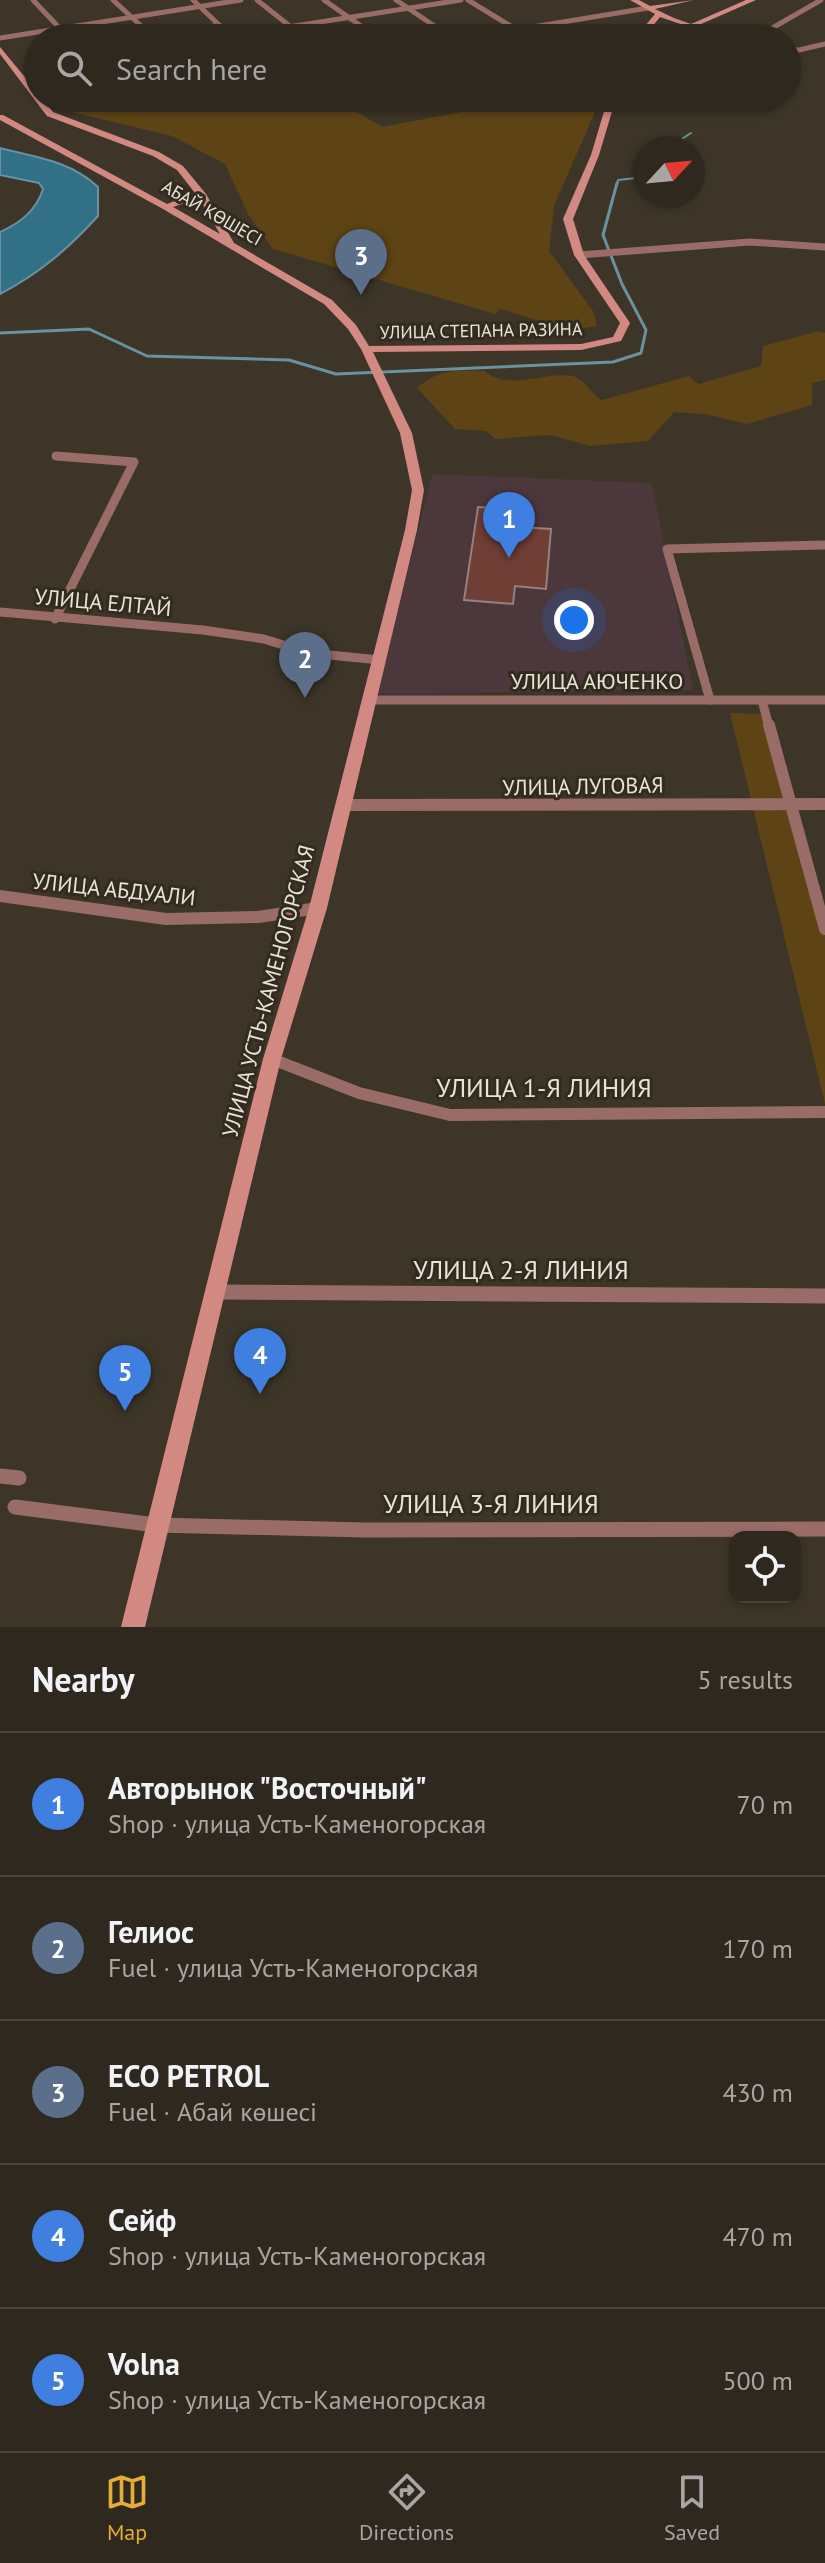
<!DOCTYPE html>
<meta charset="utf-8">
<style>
body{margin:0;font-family:"PT Sans",sans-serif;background:#363027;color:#f1f3f6}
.controls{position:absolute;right:24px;bottom:24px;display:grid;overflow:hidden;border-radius:16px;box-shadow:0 2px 6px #0004}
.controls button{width:72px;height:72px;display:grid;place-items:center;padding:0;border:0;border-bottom:2px solid #49443c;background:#2e281e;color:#f1f3f6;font:40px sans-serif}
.compass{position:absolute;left:633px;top:136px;width:72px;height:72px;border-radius:50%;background:#2e281e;box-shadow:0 2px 6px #0004;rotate:64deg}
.you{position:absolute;left:574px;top:620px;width:28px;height:28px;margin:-20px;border:6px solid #fff;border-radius:50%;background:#1a73e8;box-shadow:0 0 0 12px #1a73e833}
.badge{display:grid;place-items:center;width:52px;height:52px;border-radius:50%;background:#e4ad35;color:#fff;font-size:26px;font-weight:700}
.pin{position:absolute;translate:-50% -66px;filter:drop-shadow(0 2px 4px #0008)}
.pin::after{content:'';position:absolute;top:42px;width:28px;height:24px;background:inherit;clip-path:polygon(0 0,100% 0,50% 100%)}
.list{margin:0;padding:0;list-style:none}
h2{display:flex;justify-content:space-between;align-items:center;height:104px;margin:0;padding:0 32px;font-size:34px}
h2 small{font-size:26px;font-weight:400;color:#a7a6a4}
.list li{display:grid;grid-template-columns:52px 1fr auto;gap:24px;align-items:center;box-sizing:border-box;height:144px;padding:0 32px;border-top:2px solid #49443c}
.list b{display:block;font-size:30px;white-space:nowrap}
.list p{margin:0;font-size:26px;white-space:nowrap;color:#a7a6a4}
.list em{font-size:26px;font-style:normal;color:#a7a6a4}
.icon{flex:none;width:44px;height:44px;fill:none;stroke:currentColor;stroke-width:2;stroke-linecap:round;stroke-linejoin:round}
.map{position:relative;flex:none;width:825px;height:1627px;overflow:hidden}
.search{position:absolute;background:#2e281e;box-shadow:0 2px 6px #0004;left:24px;right:24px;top:24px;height:88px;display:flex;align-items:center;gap:20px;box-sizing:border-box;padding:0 28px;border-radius:44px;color:#a7a6a4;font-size:30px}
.sheet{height:824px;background:#2e281e}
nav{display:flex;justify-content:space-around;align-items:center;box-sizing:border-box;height:112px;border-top:2px solid #49443c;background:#2e281e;font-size:22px;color:#a7a6a4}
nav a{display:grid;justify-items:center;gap:4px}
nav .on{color:#e4ad35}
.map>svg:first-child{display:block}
.commercial{fill:#4c373d}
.green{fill:#5e4415}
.water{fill:#317086;stroke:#68929f;stroke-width:2}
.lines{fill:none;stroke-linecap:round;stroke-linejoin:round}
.stream-far1{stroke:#68929f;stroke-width:2}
.stream{stroke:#68929f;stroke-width:3}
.building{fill:#713e36;stroke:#95827e;stroke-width:2}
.street-far4{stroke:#9a6c67;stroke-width:5}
.street-far3{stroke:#9a6c67;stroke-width:7}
.street-far2{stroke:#9a6c67;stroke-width:9}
.street-far1{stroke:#9a6c67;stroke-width:12}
.street{stroke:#9a6c67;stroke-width:15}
.secondary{fill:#d28982;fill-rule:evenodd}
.labels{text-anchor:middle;stroke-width:6;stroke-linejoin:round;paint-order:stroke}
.far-street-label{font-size:18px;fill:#e7e2da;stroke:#332b1e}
.street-label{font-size:22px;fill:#e7e2da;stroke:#332b1e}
.near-street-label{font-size:26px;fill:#e7e2da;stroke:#332b1e}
</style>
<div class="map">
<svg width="825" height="1627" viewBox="0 0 825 1627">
<rect width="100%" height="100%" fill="#3d3528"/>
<path class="commercial" d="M432,474L652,483L693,690L377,694Z"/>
<g class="green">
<path d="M51,98H333L382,127L535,98H601L554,206L549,251L593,311L597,326L569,330L501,309L495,314L273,249L248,214L225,164L172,136L59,109Z"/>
<path d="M819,331L825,333V380L812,383V405L747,424L705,414L674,412L648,441L591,446L550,435L495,439L486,431L455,429L417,388C441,368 455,371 485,371C507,392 545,371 572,376C584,378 591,394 602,400L689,376L698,384L761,366L763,346Z"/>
<path d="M730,713L766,714L825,935V1104Z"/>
</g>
<path class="water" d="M0,148C35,157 71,161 98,187V216C68,249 40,273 0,294V232C20,223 36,211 43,189L39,183L0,175Z"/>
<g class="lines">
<g class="stream-far1">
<path d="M668,148L691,133"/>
<path d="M617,185L618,180L636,178L645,166"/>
</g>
<path class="stream" d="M0,333L89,329L147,356L289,360L336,374L613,362L641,353L646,330L622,284L603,235L617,183"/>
</g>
<path class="building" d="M478,507L522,510L520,527L551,529L546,589L515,586L513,604L464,600Z"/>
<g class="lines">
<g class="street-far4">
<path d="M33,0L69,38"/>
<path d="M113,0L152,36"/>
<path d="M193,0L219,25L237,35L461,0"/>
<path d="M257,0L291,27"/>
<path d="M324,0L378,38"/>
<path d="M396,0L452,38"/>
<path d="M468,0L530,38"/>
<path d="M692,26L741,38"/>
<path d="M0,38L241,0"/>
<path d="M149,38L219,25"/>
<path d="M466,38L648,8"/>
<path d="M755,38L821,0"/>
<path d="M787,49L799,50L825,44"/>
</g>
<path class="street-far3" d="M579,255L750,242L825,247"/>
<g class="street-far2">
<path d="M0,612L203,630L264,639L309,653L380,660"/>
<path d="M55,619L134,462L56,456"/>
<path d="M370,700H825"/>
<path d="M710,700L667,549L825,545"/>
<path d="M762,700L769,727"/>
</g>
<g class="street-far1">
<path d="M769,725L825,929"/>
<path d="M342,805L825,804"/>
<path d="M0,896L166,919L258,917L318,908"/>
<path d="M272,1059L359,1093L450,1115L825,1112"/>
</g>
<g class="street">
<path d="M216,1292L825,1296"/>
<path d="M0,1476L19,1478"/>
<path d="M15,1507L156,1525L365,1530L825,1529"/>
</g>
<g class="secondary">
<path d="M630,0H639L650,6L694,0L655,9L674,18L691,24L746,0H756L692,28L660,17L643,38H635L655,14Z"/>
<path d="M0,47L38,93V98H42L53,112L159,152L183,166L206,194L234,243L332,300L356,325L369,346L581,344L613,337L620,323L574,255L563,219L591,155L608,98H616L599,155L573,219L584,255L630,323L621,341L581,350L373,352L412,433L424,490L417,530L327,908L281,1059L145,1627H121L263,1059L309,908L405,530L412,490L400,433L361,349L348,329L324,304L163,209L0,120V115H3L167,204L195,193L177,170L153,156L47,116L0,54ZM199,198L220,234L173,207Z"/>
</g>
</g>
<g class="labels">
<g class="far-street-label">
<text transform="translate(212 213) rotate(30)" y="6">АБАЙ КӨШЕСІ</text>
<text transform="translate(481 331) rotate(-1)" y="6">УЛИЦА СТЕПАНА РАЗИНА</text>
</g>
<g class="street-label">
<text transform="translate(103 602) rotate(5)" y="8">УЛИЦА ЕЛТАЙ</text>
<text x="597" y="689">УЛИЦА АЮЧЕНКО</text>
<text transform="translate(583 786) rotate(-1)" y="8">УЛИЦА ЛУГОВАЯ</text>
<text transform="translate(114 889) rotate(6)" y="8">УЛИЦА АБДУАЛИ</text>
<text transform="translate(268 991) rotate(-75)" y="8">УЛИЦА УСТЬ-КАМЕНОГОРСКАЯ</text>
</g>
<g class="near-street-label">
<text x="544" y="1097">УЛИЦА 1-Я ЛИНИЯ</text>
<text x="521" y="1279">УЛИЦА 2-Я ЛИНИЯ</text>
<text x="491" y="1513">УЛИЦА 3-Я ЛИНИЯ</text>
</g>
</g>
</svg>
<div class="controls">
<button><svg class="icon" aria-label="locate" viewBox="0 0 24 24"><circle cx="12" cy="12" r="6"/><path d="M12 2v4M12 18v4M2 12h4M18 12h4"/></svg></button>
</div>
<svg class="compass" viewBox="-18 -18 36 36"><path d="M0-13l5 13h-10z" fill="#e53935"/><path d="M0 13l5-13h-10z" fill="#a7a6a4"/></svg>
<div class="you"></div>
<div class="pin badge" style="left:509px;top:558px;background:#3f7fe0">1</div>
<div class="pin badge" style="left:305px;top:698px;background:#5c6f8a">2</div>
<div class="pin badge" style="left:361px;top:295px;background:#5c6f8a">3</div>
<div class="pin badge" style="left:260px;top:1394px;background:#3f7fe0">4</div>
<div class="pin badge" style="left:125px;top:1411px;background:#3f7fe0">5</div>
<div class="search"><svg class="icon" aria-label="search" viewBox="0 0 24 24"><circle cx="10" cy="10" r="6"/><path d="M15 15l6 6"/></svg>Search here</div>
</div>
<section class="sheet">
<h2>Nearby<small>5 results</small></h2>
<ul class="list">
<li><span class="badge" style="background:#3f7fe0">1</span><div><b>Авторынок &quot;Восточный&quot;</b><p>Shop · улица Усть-Каменогорская</p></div><em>70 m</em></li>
<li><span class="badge" style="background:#5c6f8a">2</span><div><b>Гелиос</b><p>Fuel · улица Усть-Каменогорская</p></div><em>170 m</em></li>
<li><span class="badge" style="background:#5c6f8a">3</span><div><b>ECO PETROL</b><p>Fuel · Абай көшесі</p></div><em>430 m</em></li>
<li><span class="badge" style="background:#3f7fe0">4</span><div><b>Сейф</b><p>Shop · улица Усть-Каменогорская</p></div><em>470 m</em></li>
<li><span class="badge" style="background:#3f7fe0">5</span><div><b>Volna</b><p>Shop · улица Усть-Каменогорская</p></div><em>500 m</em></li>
</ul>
</section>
<nav>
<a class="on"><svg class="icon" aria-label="map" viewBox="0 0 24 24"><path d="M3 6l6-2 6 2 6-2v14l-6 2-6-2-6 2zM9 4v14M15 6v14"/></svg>Map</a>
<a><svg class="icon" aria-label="directions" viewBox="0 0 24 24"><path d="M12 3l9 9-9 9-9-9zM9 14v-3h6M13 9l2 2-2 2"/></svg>Directions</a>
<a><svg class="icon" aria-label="saved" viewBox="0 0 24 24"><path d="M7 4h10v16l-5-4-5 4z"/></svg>Saved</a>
</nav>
